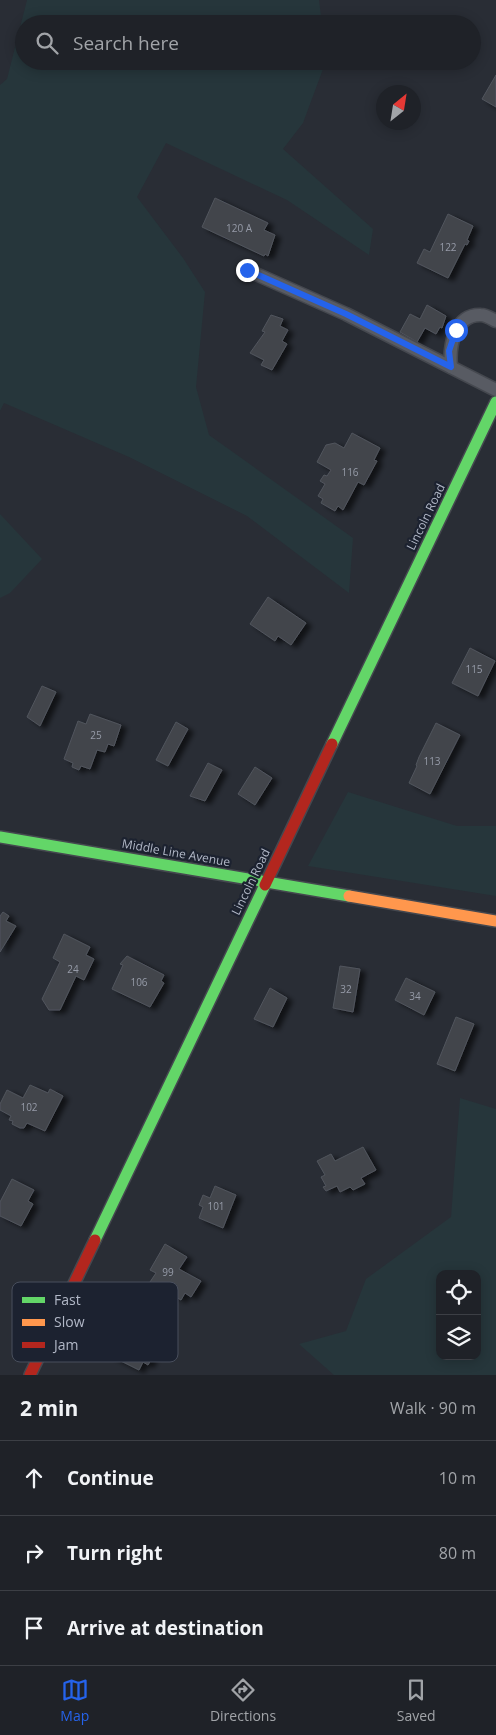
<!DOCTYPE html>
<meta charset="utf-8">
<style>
body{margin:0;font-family:"Open Sans",sans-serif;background:#272a30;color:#f1f3f6}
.controls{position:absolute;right:15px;bottom:15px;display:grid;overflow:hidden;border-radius:10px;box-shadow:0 2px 12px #0003}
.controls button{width:45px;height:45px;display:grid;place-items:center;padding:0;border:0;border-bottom:1px solid #3c3f45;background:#1f2228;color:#f1f3f6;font:25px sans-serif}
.compass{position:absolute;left:376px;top:85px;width:45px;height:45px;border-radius:50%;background:#1f2228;box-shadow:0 2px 12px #0003;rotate:30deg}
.stop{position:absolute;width:15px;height:15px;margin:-11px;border:4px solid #2563eb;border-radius:50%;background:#fff}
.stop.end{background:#2563eb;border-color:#fff;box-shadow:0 1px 5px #0008}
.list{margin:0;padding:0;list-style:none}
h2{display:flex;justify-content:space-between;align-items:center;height:65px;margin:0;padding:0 20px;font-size:21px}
h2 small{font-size:16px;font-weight:400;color:#a1a4a8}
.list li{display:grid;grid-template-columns:32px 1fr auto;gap:15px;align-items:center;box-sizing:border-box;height:75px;padding:0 20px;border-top:1px solid #3c3f45}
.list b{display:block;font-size:19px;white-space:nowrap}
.list em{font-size:16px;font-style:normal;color:#a1a4a8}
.icon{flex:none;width:28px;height:28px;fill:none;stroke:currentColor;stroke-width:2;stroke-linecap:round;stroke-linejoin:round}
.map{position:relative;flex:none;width:496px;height:1375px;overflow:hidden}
.search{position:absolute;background:#1f2228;box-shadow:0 2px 12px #0003;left:15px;right:15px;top:15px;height:55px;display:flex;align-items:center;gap:12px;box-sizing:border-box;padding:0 18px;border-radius:28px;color:#a1a4a8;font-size:19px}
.sheet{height:290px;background:#1f2228}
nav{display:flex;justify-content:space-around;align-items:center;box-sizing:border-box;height:70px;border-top:1px solid #3c3f45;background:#1f2228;font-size:14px;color:#a1a4a8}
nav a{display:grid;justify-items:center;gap:2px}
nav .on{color:#2563eb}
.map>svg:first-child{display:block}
.green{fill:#26363b;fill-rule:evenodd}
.building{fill:#42454c;stroke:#51555d;filter:url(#shadow)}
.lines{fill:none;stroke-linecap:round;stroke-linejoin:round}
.lane-casing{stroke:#45484f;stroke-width:15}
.fast-casing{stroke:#45484f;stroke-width:14}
.slow-casing{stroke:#45484f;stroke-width:14}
.jam-casing{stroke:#45484f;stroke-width:14}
.lane{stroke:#585b63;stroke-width:12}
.fast{stroke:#63d668;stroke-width:11}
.slow{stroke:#ff974d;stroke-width:11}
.jam{stroke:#b3261e;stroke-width:11}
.route{stroke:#2563eb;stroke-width:6}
.labels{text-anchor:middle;stroke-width:4.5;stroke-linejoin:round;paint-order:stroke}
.number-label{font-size:10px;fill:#969ba8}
.street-label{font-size:12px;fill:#b2b8c7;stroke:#1c2230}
.key{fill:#1c2230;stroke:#494f5d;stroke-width:1}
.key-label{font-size:14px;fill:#b2b8c7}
</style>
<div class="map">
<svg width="496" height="1375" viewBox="0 0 496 1375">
<defs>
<filter id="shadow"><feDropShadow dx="5.5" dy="3" stdDeviation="2.5" flood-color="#0009"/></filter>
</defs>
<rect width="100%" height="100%" fill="#292d35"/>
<g class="green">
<path d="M27,0H319L322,24H24V61H326L303,123L283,149L373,229L369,255L287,200L166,143L137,197L183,258L205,292L196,387L209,435L353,538L349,593L247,516L129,457L4,403L0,411V85L7,79Z"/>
<path d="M0,514L42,559L10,593L0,598Z"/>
<path d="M348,792L457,826H496V896L308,866Z"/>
<path d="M460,1098L496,1109V1375H334L299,1344L346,1331L366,1279L451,1217ZM440,1274H477V1356H440Z"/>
</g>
<g class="building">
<path d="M496,75V107L482,99Z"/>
<path d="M215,198L268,223L264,230L275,235L268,256L265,254L264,256L202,227Z"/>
<path d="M448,214L473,226L467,240L469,241L467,245L465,244L448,278L417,263L424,249L430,252Z"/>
<path d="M427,305L446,316L442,328L440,327L436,334L425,328L417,342L400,332L410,314L420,319Z"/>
<path d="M271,315L283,319L280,326L288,330L282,341L287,344L272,370L261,365L264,360L250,353L265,332L262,331Z"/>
<path d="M352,433L380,448L374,460L377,461L364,485L358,482L343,510L338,506L335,511L321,503L323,499L318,496L325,484L320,481L324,475L327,476L331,470L317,462L326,445L335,443L344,448Z"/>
<path d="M268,597L306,623L291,645L278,636L275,641L250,624Z"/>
<path d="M470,648L495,661L478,696L452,683Z"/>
<path d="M42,686L56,692L40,726L27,717Z"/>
<path d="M90,714L121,725L114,746L108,744L105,752L97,750L90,769L81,766L79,770L72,767L73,763L64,759L78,721L86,724Z"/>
<path d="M176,722L188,729L168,766L156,760Z"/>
<path d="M436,723L460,735L430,794L409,783L417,766L416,765L419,757Z"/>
<path d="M208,763L222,770L205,801L190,796Z"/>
<path d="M255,767L272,778L255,805L238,794Z"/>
<path d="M3,912L9,916L6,921L16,926L0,952V916Z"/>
<path d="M64,934L90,947L86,955L94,959L84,980L76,976L60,1010H49L42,999L60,962L53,958Z"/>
<path d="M127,956L164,975L161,981L164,983L150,1007L112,989L123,965L120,964Z"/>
<path d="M340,966L360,969L353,1012L333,1008Z"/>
<path d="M406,978L435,992L424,1015L395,1000Z"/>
<path d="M270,988L287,998L273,1027L254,1019Z"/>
<path d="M456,1017L474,1024L455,1071L437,1064Z"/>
<path d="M30,1085L48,1093L50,1089L63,1096L45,1131L27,1123L24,1128H20L12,1124L13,1121L9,1120L11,1116L0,1110V1104L7,1090L23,1098Z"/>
<path d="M363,1147L376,1170L361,1178L365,1184L353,1190L350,1187L340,1192L337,1186L326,1191L323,1187L326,1186L321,1177L325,1175L317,1161L331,1154L335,1161Z"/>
<path d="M12,1179L34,1190L28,1201L33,1204L21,1226L0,1216V1202Z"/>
<path d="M215,1186L236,1195L223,1228L199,1218L203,1207L199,1205L203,1195L210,1198Z"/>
<path d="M165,1244L187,1257L179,1269L201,1281L191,1297L185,1293L181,1300L150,1282L156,1273L150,1270Z"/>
<path d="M121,1334L150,1349L146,1355L152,1358L148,1365L143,1362L139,1370L109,1355Z"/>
</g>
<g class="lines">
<defs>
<g id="lane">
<path d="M247,270L346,314L496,390"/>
<path d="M451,367C449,347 454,314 481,315C486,315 492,319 496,321"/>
</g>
<g id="fast">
<path d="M332,744L496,402"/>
<path d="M0,837L349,896"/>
<path d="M95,1240L265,885"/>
</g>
<path id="slow" d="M349,896L496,921"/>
<g id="jam">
<path d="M265,885L332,744"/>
<path d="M30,1375L95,1240"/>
</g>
</defs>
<use href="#lane" class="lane-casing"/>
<use href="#fast" class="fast-casing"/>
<use href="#slow" class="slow-casing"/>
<use href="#jam" class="jam-casing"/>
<use href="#lane" class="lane"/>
<use href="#fast" class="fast"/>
<use href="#slow" class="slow"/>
<use href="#jam" class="jam"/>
</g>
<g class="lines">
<path class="route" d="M247,270L346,314L451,367L449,351L456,330"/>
</g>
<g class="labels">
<g class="number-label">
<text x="239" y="232">120 A</text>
<text x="448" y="251">122</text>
<text x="350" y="476">116</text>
<text x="474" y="673">115</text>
<text x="96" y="739">25</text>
<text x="432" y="765">113</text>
<text x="73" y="973">24</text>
<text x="139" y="986">106</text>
<text x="346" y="993">32</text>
<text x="415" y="1000">34</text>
<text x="29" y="1111">102</text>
<text x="216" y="1210">101</text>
<text x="168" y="1276">99</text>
</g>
<g class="street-label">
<text transform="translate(426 517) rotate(-64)" y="4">Lincoln Road</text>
<text transform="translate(176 853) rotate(10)" y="4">Middle Line Avenue</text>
<text transform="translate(251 882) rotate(-64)" y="4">Lincoln Road</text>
</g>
</g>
<rect x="12" y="1282" width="166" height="80" rx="8" class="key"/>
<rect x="22" y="1297" width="23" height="6" fill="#63d668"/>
<rect x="22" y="1319" width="23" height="7" fill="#ff974d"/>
<rect x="22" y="1342" width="23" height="6" fill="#b3261e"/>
<g class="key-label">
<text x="54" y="1305">Fast</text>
<text x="54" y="1327">Slow</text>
<text x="54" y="1350">Jam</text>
</g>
</svg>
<div class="controls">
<button><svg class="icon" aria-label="locate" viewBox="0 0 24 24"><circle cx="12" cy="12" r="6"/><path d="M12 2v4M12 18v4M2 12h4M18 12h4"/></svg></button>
<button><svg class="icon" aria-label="layers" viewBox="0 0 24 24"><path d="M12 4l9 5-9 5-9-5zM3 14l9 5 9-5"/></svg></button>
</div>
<svg class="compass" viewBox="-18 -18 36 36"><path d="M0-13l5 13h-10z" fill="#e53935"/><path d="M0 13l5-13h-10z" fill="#a1a4a8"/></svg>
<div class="stop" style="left:456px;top:330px"></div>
<div class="stop end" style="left:247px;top:270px"></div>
<div class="search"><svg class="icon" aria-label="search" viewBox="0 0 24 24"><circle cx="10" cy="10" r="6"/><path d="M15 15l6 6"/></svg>Search here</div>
</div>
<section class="sheet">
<h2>2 min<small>Walk · 90 m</small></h2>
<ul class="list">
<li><svg class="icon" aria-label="ahead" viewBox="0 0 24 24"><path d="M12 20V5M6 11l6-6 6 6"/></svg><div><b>Continue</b></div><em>10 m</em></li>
<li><svg class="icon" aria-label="right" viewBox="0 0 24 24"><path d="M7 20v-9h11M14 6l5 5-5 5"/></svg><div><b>Turn right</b></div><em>80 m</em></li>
<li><svg class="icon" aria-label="arrive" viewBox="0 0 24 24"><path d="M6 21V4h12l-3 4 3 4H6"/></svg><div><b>Arrive at destination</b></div></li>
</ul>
</section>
<nav>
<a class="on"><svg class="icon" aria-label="map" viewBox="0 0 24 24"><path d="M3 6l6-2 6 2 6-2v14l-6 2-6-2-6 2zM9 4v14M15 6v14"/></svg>Map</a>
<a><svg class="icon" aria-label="directions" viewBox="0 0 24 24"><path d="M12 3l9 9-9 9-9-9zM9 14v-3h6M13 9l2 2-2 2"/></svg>Directions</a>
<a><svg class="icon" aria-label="saved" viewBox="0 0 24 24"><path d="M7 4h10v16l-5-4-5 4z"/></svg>Saved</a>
</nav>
